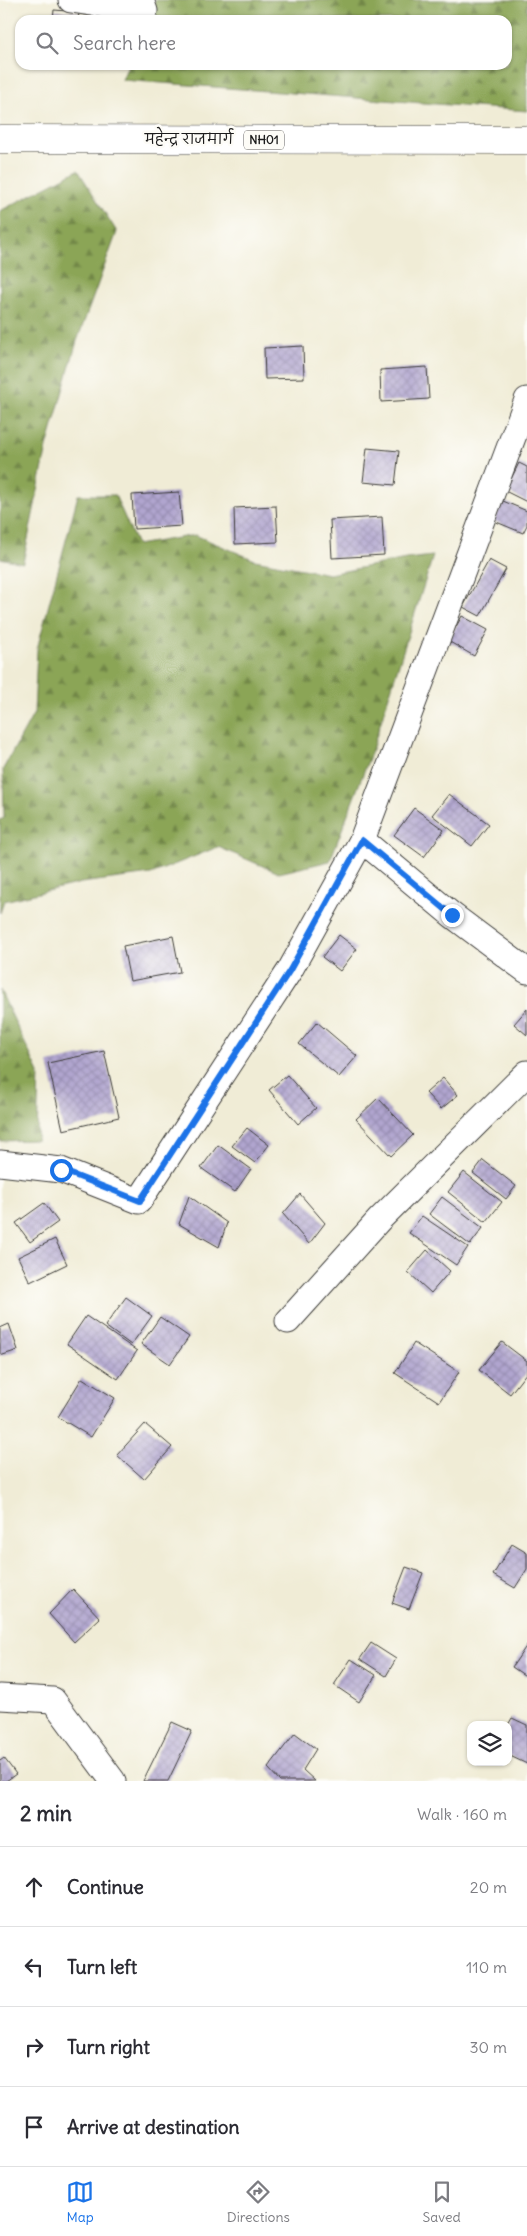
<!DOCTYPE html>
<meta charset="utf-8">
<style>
body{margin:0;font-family:Delius,"Playpen Sans Deva",sans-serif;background:#f2f2f3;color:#2b2b33}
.controls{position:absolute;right:15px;bottom:15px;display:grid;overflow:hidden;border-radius:10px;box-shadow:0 1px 4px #0004}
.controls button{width:45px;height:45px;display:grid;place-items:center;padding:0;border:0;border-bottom:1px solid #e1e1e2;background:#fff;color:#2b2b33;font:25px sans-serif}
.stop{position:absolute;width:15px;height:15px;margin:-11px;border:4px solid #1a73e8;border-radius:50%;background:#fff}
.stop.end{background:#1a73e8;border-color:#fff;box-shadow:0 1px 5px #0008}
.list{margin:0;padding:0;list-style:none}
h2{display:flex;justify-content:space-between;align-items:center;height:65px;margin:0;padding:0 20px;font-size:21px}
h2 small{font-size:16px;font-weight:400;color:#7c7c81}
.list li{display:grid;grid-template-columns:32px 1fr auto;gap:15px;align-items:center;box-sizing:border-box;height:80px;padding:0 20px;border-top:1px solid #e1e1e2}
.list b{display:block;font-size:19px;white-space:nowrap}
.list em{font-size:16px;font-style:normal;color:#7c7c81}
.icon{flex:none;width:28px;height:28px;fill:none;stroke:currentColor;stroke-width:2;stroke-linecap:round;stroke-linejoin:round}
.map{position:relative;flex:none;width:527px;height:1781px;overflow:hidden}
.search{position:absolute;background:#fff;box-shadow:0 1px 4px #0004;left:15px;right:15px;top:15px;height:55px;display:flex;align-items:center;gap:12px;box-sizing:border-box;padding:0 18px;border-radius:15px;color:#7c7c81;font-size:19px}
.sheet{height:385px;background:#fff}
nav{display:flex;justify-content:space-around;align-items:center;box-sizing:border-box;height:70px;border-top:1px solid #e1e1e2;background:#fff;font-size:14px;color:#7c7c81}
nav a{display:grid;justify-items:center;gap:2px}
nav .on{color:#1a73e8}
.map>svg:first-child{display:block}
.forest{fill:url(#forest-firs);stroke:#54603a}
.building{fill:url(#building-cross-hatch)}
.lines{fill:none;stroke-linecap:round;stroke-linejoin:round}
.minor-casing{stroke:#3c3b38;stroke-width:27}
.highway-casing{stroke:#3c3b38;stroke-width:29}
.minor{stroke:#fff;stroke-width:25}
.highway{stroke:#fff;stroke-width:28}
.route{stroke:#1a73e8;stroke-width:6}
.labels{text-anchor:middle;stroke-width:5;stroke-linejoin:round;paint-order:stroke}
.shield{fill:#fdfcf7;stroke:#605f5e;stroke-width:1}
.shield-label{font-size:12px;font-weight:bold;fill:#1c1c1c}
.street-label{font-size:14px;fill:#1c1c1c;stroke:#fdfcf7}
</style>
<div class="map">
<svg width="527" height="1781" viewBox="0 0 527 1781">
<defs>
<pattern id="forest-firs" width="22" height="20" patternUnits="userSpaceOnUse" patternTransform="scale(1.25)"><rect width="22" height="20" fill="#8ba557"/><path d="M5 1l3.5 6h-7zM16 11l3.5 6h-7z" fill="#718647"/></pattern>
<pattern id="building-cross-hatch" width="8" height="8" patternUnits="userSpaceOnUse" patternTransform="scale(1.25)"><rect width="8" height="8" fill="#b0a5cf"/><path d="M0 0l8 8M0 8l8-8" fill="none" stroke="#978db1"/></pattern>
</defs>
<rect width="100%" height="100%" fill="#fdfcf7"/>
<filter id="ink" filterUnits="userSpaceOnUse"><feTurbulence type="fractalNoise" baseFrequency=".02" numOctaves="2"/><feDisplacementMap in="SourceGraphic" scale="10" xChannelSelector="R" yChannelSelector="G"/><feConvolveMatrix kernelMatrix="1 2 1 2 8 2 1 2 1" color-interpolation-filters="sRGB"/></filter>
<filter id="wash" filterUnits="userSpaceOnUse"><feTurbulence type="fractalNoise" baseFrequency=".0096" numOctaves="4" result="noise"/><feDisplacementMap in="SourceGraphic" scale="20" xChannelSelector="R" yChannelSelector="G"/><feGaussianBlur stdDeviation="1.12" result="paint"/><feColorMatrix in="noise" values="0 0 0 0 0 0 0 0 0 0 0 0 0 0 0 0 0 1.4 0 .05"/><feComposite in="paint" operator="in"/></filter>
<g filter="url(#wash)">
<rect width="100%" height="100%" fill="#f0ecd6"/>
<g class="forest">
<path d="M155,0H527V111L122,80L128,65H507V20H148Z"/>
<path d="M78,170L117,232L77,341L47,447L23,563L0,558V211Z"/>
<path d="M78,495H115L137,545L195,535L255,560L329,574L406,559L433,556L371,753L330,861L279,873L218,847L151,874L81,883L4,901L0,913V820L4,818L3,769L34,713L37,649Z"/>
<path d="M0,990L39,1073L37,1140L0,1141Z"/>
</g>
<g id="blocks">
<g class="building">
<path d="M54,10L79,12L78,20H53Z"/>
<path d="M303,346L304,378L265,379L264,348Z"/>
<path d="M427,367L429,399L381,402L380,370Z"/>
<path d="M367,448L399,451L395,485L363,482Z"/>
<path d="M519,463L527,467V502L505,491Z"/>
<path d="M179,492L182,526L134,529L132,495Z"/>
<path d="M503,501L527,511V525L523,533L494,521Z"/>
<path d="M276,506L278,542L235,544L234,508Z"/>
<path d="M382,517L384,555L332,558L330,520Z"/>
<path d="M489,560L506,569L480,616L463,607Z"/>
<path d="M462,616L488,630L474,656L448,641Z"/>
<path d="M449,794L489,824L472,846L432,815Z"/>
<path d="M414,808L444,830L424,857L394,835Z"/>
<path d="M339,935L357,949L340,971L322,957Z"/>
<path d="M173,936L180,972L130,981L123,946Z"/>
<path d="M527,1009V1035L514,1024Z"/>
<path d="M317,1022L357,1056L339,1077L299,1044Z"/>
<path d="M104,1051L119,1117L63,1130L48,1063Z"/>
<path d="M287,1075L316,1108L298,1124L269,1090Z"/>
<path d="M443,1078L458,1095L441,1109L426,1093Z"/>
<path d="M378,1098L413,1135L391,1156L356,1119Z"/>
<path d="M247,1128L269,1145L255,1163L232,1146Z"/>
<path d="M218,1145L251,1169L235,1192L201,1168Z"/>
<path d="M483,1160L516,1186L506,1199L473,1173Z"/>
<path d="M464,1172L502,1202L486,1222L448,1192Z"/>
<path d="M300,1194L325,1223L309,1244L283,1214Z"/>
<path d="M189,1196L227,1223L219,1247L179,1224Z"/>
<path d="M442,1197L483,1228L470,1245L429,1214Z"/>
<path d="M44,1203L58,1222L30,1242L16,1223Z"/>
<path d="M422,1216L468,1247L456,1265L409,1233Z"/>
<path d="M55,1239L67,1264L30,1282L18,1257Z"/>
<path d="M427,1250L450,1271L431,1293L408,1272Z"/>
<path d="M126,1297L152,1316L131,1345L105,1326Z"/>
<path d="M86,1316L137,1351L118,1379L67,1344Z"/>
<path d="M160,1317L189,1337L170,1364L141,1344Z"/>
<path d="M9,1324L18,1350L0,1356V1328Z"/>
<path d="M502,1342L527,1361V1372L510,1394L479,1370Z"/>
<path d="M414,1343L459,1372L439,1402L395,1373Z"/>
<path d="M82,1378L115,1398L91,1437L58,1417Z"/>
<path d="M145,1424L172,1447L144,1479L117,1455Z"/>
<path d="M512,1544L527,1553V1569L515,1588L493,1575Z"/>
<path d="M406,1567L423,1573L409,1609L392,1603Z"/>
<path d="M73,1589L100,1618L74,1642L49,1614Z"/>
<path d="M371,1643L396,1659L386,1676L360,1659Z"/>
<path d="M527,1645V1677L512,1667Z"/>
<path d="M351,1659L376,1675L359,1702L334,1685Z"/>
<path d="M512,1718L527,1725V1764L508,1755V1725Z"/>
<path d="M172,1722L192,1731L168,1781H143Z"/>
<path d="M295,1733L316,1749L303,1770L315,1781H280L268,1768Z"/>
<path d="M4,1758L16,1774L6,1781H0V1761Z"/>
</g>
</g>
</g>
<g filter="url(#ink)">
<use href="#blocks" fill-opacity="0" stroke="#3c3b38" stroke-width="1"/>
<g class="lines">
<defs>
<g id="minor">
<path d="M71,0L145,11L141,0"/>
<path d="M362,840L452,915L527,971"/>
<path d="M0,1163L61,1170L139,1201L290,970L362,840L527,400"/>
<path d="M288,1321L379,1220L527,1073"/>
<path d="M0,1697L53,1700L113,1781"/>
</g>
<path id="highway" d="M0,139L527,140"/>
</defs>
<use href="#minor" class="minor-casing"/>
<use href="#highway" class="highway-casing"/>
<use href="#minor" class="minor"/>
<use href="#highway" class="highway"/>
</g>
</g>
<g class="lines" filter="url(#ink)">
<path class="route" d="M61,1170L140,1201L290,970L362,840L452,915"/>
</g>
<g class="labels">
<rect class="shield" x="244" y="130.5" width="40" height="19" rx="4"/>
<g class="shield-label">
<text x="264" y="144">NH01</text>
</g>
<g class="street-label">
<text x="189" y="144">महेन्द्र राजमार्ग</text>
</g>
</g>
</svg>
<div class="controls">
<button><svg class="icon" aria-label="layers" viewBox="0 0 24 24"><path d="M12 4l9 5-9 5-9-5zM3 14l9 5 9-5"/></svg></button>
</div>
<div class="stop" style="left:61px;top:1170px"></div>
<div class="stop end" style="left:452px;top:915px"></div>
<div class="search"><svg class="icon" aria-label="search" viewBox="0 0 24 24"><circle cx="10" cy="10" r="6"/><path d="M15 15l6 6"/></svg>Search here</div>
</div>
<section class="sheet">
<h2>2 min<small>Walk · 160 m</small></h2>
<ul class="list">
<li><svg class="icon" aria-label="ahead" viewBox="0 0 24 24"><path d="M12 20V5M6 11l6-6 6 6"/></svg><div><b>Continue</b></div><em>20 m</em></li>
<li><svg class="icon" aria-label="left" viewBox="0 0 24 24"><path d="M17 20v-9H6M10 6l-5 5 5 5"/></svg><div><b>Turn left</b></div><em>110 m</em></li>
<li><svg class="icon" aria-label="right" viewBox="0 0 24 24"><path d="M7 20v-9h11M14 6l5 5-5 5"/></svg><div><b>Turn right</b></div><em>30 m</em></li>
<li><svg class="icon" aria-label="arrive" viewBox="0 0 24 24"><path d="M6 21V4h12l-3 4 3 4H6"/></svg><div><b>Arrive at destination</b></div></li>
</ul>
</section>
<nav>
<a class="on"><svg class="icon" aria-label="map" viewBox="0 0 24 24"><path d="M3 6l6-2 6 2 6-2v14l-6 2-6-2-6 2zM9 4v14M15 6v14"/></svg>Map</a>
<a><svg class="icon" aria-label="directions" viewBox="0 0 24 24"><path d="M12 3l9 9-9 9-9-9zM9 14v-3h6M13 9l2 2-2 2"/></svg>Directions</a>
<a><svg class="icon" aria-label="saved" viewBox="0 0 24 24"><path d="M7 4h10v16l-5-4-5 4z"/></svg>Saved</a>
</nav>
